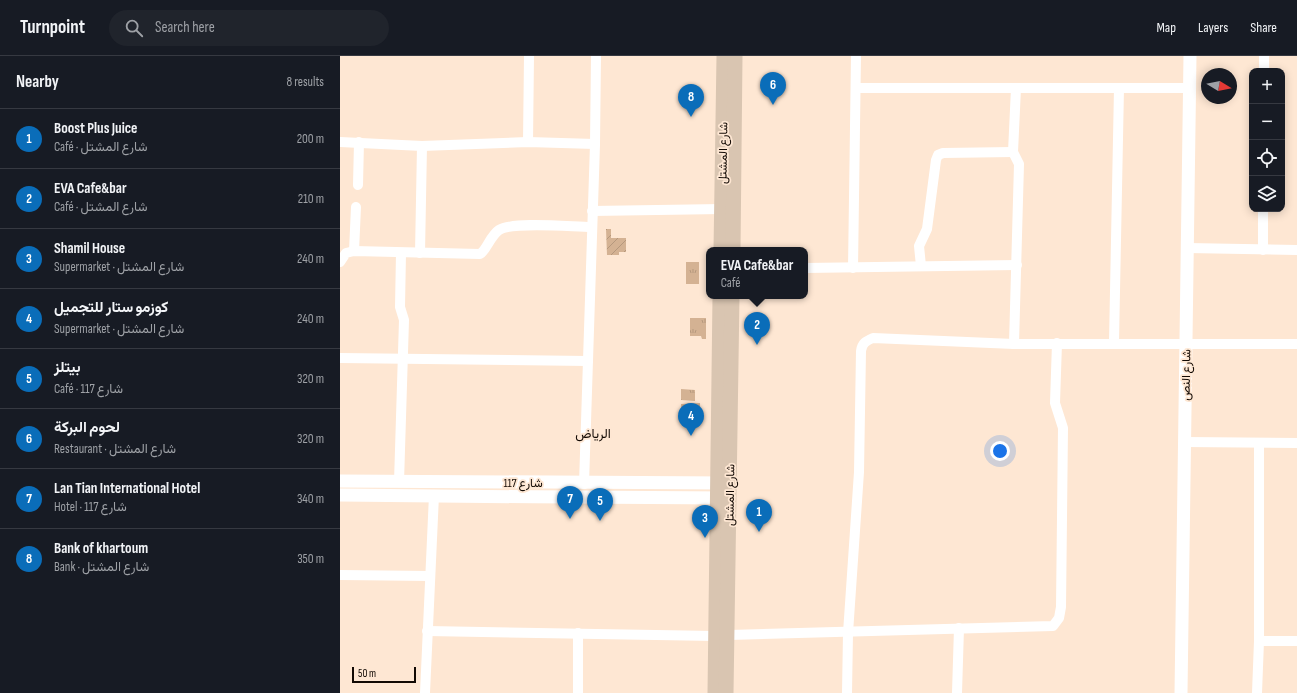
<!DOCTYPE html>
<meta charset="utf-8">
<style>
body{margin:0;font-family:"Sofia Sans Condensed",Vazirmatn,sans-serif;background:#20242c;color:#f1f3f6}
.controls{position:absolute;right:12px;top:12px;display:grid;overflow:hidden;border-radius:8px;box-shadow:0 2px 10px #0003}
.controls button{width:36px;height:36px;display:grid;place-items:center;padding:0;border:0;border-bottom:1px solid #363941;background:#171b24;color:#f1f3f6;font:20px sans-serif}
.compass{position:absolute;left:861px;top:12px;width:36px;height:36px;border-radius:50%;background:#171b24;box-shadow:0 2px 10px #0003;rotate:100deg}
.scale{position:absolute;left:12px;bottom:10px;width:64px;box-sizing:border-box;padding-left:4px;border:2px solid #120903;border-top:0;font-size:11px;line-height:14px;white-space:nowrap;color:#120903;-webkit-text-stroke:3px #fee7d3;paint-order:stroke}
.you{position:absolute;left:660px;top:395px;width:14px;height:14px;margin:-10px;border:3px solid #fff;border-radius:50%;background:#1a73e8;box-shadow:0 0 0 6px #1a73e833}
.badge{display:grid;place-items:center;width:26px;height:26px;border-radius:50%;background:#0a6db9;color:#fff;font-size:13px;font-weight:700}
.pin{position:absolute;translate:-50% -33px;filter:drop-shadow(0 1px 2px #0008)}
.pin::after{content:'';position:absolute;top:21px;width:14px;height:12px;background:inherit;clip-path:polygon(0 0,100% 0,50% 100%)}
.popup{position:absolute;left:366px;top:191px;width:102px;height:52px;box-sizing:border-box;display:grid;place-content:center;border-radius:8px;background:#171b24;filter:drop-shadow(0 1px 3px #0005);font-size:13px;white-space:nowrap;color:#9ea1a6}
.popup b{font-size:15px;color:#f1f3f6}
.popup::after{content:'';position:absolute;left:50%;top:100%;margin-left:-8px;border:8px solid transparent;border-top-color:#171b24}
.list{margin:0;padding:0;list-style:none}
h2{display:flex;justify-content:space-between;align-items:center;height:52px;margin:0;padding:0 16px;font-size:17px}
h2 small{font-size:13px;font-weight:400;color:#9ea1a6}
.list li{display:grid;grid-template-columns:26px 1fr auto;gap:12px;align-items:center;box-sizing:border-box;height:60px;padding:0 16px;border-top:1px solid #363941}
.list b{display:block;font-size:15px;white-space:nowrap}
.list p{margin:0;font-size:13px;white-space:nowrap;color:#9ea1a6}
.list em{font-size:13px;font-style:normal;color:#9ea1a6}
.icon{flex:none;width:22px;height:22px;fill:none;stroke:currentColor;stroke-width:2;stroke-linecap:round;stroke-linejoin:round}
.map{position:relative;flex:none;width:957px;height:637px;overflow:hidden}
header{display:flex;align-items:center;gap:24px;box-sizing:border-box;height:56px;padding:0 20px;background:#171b24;border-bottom:1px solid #363941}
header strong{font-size:19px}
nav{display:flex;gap:22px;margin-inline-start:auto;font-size:14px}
.search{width:280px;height:36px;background:#20242c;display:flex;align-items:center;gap:10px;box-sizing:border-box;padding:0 14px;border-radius:22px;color:#9ea1a6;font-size:15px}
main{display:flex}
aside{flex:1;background:#171b24}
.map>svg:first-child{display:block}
.grass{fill:url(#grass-tufts)}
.garden{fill:url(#garden-furrows)}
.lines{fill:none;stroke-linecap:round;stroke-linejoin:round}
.minor{stroke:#fff;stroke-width:10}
.tertiary{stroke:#fff;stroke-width:13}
.secondary{stroke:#d9c5b1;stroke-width:15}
.labels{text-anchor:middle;stroke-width:3.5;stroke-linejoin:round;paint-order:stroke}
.street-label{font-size:12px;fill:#120903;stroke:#fee7d3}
.neighbourhood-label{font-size:13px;fill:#120903;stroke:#fee7d3}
</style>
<header>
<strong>Turnpoint</strong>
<div class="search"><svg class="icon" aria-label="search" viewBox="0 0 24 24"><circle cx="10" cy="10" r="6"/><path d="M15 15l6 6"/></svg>Search here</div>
<nav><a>Map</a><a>Layers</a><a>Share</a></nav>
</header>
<main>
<aside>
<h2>Nearby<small>8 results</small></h2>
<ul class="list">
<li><span class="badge">1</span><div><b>Boost Plus Juice</b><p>Café · شارع المشتل</p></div><em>200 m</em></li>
<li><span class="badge">2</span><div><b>EVA Cafe&amp;bar</b><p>Café · شارع المشتل</p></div><em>210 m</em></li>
<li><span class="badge">3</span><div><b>Shamil House</b><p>Supermarket · شارع المشتل</p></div><em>240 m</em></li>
<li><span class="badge">4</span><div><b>كوزمو ستار للتجميل</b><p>Supermarket · شارع المشتل</p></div><em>240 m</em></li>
<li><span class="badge">5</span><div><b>بيتلز</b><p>Café · شارع 117</p></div><em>320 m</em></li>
<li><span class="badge">6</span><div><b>لحوم البركة</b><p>Restaurant · شارع المشتل</p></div><em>320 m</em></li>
<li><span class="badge">7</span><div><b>Lan Tian International Hotel</b><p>Hotel · شارع 117</p></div><em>340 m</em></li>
<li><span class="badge">8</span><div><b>Bank of khartoum</b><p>Bank · شارع المشتل</p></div><em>350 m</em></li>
</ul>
</aside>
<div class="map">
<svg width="957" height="637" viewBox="0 0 957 637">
<defs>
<pattern id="grass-tufts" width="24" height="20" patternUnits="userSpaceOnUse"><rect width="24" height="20" fill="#d4b293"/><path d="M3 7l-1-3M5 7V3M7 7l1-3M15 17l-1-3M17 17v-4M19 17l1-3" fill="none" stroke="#b5987d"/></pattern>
<pattern id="garden-furrows" width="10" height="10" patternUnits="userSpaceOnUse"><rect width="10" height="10" fill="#d4b293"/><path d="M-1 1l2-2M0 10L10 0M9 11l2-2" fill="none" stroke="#b5987d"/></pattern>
</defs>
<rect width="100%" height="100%" fill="#fee7d3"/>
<g class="grass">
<rect x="346" y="206" width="13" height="22"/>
<path d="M350,262H366V283H362L361,280H350Z"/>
<path d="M341,333L355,334V345L341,344Z"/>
<path d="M360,347V363L342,364L341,348Z"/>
</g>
<path class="garden" d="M266,173H271V182H286V196H279V199H267Z"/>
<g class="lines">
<g class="minor">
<path d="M924,0V15"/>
<path d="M517,32H849"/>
<path d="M0,86L82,90L188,86L255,88"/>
<path d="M188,86L189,0"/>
<path d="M18,129L19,86"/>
<path d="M252,155L382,153"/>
<path d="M847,192L957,194"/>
<path d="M923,194V153"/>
<path d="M14,195L16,151"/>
<path d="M80,197L82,90"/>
<path d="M0,206L6,197L14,195L140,198C147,194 150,180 159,174C173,165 233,171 251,171"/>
<path d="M581,210L579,190L587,173L596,104L598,99L603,97L673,96"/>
<path d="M465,212L677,209"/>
<path d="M513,212L516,0"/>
<path d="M774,286L779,32"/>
<path d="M674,288L679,108L673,96L676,32"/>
<path d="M0,302L248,305"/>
<path d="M845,386L957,387"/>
<path d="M59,426L64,264L60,251L61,197"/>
<path d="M244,428L255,88L256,0"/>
<path d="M0,519L90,520"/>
<path d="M87,575L375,580"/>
<path d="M238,577V637"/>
<path d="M389,579L713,570L719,562L721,551L723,372L715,347L717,287"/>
<path d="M919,585H957"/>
<path d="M85,637L94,439"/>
<path d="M507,637L508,577L519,416L521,295C522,287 526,285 533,282L674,288H957"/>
<path d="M617,637L619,572"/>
<path d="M917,637L919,585V388"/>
</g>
<g class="tertiary">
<path d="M0,425L388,427"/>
<path d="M0,439C129,440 259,442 388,442"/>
<path d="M841,637L850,0"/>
</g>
<g class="secondary">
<path d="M381,194L384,0"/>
<path d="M393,194L395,0"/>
<path d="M375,637L380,240"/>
<path d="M386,637L392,240"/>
</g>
</g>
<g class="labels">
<g class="street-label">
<text transform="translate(383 97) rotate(-89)" y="4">شارع المشتل</text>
<text transform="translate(846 319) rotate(-89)" y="4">شارع النص</text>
<text x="183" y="431">شارع 117</text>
<text transform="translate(390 439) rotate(-89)" y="4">شارع المشتل</text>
</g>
<g class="neighbourhood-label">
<text x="253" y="382">الرياض</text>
</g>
</g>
</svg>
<div class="controls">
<button>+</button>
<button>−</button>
<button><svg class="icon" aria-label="locate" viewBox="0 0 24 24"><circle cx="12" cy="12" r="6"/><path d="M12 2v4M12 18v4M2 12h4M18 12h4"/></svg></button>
<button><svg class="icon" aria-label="layers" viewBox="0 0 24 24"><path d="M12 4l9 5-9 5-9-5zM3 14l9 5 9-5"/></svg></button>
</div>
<svg class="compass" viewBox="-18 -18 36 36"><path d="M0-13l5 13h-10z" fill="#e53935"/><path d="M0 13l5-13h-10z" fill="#9ea1a6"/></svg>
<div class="scale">50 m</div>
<div class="you"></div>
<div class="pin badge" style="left:419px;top:476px">1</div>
<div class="pin badge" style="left:417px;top:289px">2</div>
<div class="popup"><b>EVA Cafe&amp;bar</b>Café</div>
<div class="pin badge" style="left:365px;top:482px">3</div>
<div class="pin badge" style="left:351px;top:380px">4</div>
<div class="pin badge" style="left:260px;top:465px">5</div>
<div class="pin badge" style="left:433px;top:49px">6</div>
<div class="pin badge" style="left:230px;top:463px">7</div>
<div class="pin badge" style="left:351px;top:61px">8</div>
</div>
</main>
